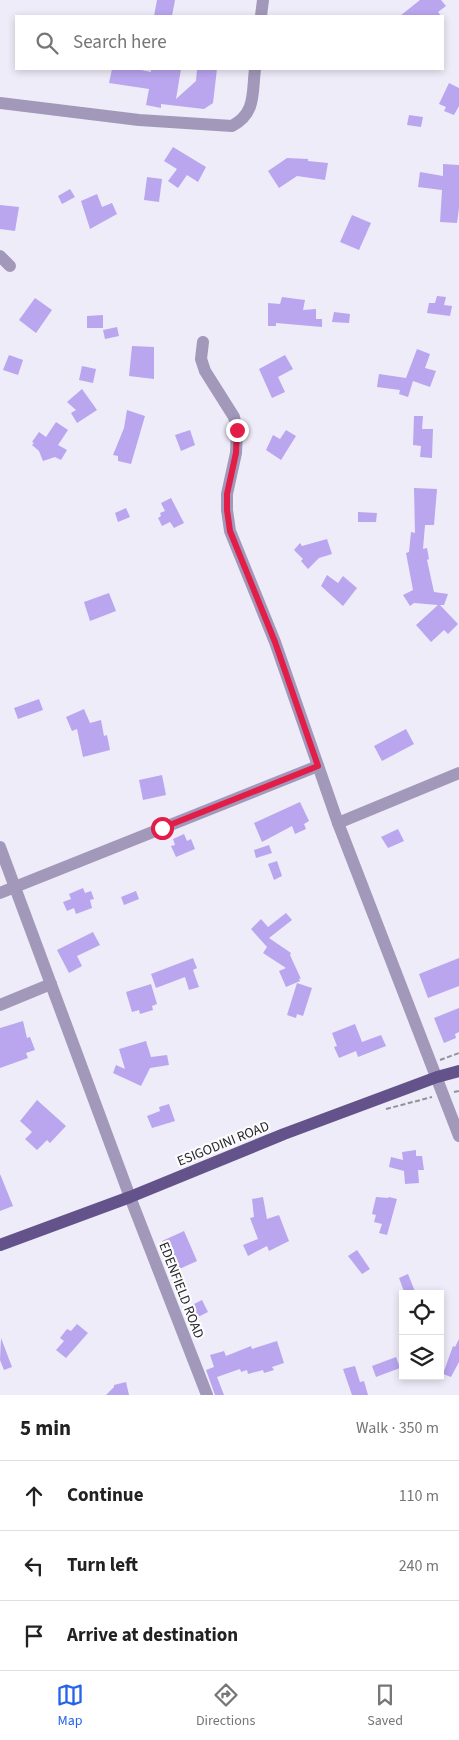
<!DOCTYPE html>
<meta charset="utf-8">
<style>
body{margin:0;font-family:"Source Sans 3",sans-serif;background:#f2f2f2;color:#222}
.controls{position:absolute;right:15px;bottom:15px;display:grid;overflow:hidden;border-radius:0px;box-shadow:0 2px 8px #0003}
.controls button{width:45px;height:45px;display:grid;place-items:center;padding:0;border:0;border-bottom:1px solid #e0e0e0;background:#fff;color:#222;font:25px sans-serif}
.stop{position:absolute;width:15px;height:15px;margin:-11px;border:4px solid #e11d48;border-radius:50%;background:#fff}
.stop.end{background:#e11d48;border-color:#fff;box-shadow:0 1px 5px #0008}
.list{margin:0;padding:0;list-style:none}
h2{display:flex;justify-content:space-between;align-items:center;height:65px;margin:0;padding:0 20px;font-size:21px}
h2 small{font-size:16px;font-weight:400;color:#767676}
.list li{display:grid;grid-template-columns:32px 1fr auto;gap:15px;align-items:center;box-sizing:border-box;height:70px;padding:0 20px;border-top:1px solid #e0e0e0}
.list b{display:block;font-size:19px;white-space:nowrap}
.list em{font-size:16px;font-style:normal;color:#767676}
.icon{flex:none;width:28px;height:28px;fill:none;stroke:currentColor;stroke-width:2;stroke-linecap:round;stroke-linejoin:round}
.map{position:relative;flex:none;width:459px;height:1395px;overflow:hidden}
.search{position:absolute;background:#fff;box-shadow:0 2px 8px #0003;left:15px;right:15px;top:15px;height:55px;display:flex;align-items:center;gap:12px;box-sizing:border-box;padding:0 18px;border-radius:0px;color:#767676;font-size:19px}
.sheet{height:275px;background:#fff}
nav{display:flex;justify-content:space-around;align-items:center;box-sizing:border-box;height:70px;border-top:1px solid #e0e0e0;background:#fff;font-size:14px;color:#767676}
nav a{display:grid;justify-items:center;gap:2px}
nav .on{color:#2563eb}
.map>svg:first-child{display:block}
.building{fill:#baa5ef}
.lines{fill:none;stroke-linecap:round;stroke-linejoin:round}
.path{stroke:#93919a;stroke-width:2;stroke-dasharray:5 2.5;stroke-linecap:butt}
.minor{stroke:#a299ba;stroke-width:12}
.major{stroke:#64538b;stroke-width:12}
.route{stroke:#e11d48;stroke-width:6}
.labels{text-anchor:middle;stroke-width:4.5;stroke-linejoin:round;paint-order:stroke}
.street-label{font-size:14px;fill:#28272b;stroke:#fcfbfe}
</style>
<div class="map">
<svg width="459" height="1395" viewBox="0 0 459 1395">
<rect width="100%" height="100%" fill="#efecf9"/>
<g class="building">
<path d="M157,0H175L172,16H154Z"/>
<path d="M420,0H441L446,6L438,12L441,16H400Z"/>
<path d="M112,69H136L151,72V69H181L176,99L196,81L197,69H217L213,103L204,109L161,104V108L146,105L149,89L109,83Z"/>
<path d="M449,83L459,88V106L454,115L444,111L446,107L439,104Z"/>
<path d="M409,115L423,117L421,127L407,125Z"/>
<path d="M173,147L206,167L198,182L187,175L178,188L168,181L177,169L164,161Z"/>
<path d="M287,158L308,159V161L328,163L325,180L297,176L279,188L268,171Z"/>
<path d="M443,164L459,165V208L457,223L440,222L442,190L418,187L420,172L443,176Z"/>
<path d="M147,177L162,179L159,202L144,200Z"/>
<path d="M70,189L75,197L62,204L58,196Z"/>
<path d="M97,194L102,207L112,203L117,214L90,229L81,201Z"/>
<path d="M0,205L19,207L15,231L0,229Z"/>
<path d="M352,215L371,223L359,250L340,242Z"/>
<path d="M437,296L446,297L444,305L452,306L450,316L427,313L429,303H435Z"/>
<path d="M282,297L305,300L303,310L316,309V319H322V327L276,323V326H268V303L280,304Z"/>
<path d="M35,298L52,310L36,333L19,320Z"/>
<path d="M334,312L350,314L349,323L332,322Z"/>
<path d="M103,315V328H87V316Z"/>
<path d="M117,327L119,336L105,339L103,330Z"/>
<path d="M132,346L154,347V379L129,376Z"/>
<path d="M417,349L430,354L425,368L436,371L430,387L413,381L408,397L399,394L400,390L377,387L379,374L406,378Z"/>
<path d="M9,355L23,360L18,375L3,370Z"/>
<path d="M285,355L293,369L278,377L285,392L272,398L259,369Z"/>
<path d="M82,366L96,369L93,383L79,380Z"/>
<path d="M82,389L97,410L77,423L71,413L76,410L67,402Z"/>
<path d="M127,410L145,416L131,464L118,461V456L113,455L124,428Z"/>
<path d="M414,416H423L422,429H433L432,458L420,457L421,446L413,445Z"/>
<path d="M56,422L68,430L58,445L67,450L61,460L55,457L43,461L39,451L32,445L34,443L32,442L39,432L46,437Z"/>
<path d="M190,430L195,445L181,451L175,435Z"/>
<path d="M286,430L296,436L281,460L266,450L273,435L280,439Z"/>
<path d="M414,488L437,489L434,525H425L423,549L427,548L429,559L427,560L434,592L448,594L444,605H440L458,624L448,634L444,630L431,642L416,625L438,605L414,603L410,606L403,595L413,590L406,553L409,552L411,532L415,533Z"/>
<path d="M171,498L184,523L174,528L170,522L162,526L158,518L161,516L160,513L165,511L161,503Z"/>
<path d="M126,508L130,517L118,522L115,513Z"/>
<path d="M358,512L377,513L376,522H358Z"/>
<path d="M327,539L332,554L319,558L308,569L301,561L303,559L294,550L300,543L302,546Z"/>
<path d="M327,575L338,583L343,576L357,588L343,606L321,586Z"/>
<path d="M109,593L116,611L90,621L84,602Z"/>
<path d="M39,699L43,710L18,719L14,708Z"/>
<path d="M84,709L90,723L101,720L104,736L107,735L110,750L83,757L77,729L72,731L66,717Z"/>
<path d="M406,729L414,744L382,761L374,746Z"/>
<path d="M162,775L166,795L143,800L139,780Z"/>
<path d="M300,802L309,821L304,824L306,829L295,834L292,826L262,842L254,823Z"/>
<path d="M398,829L404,841L388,848L381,837Z"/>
<path d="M184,834L187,841L191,839L195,849L176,857L171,846L175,845L173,839Z"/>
<path d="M269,845L272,853L256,858L254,850Z"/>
<path d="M277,861L282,876L274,880L268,864Z"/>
<path d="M83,888L85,893L91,891L94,899L90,900L92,908L76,914L74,908L67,911L63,902L71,899L69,894Z"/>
<path d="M136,891L139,899L124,905L121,897Z"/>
<path d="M286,913L292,920L269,938L291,953L290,955L301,979L299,978L300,981L286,987L279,971L286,968L263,953L267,947L251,929L261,919L268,927Z"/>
<path d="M93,932L100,945L77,956L82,966L69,973L57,950Z"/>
<path d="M193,958L197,968L193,970L199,987L189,990L185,977L156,988L151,974Z"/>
<path d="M459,958V986L428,998L419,974Z"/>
<path d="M297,983L312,988L303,1016L297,1014L296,1018L287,1015Z"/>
<path d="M151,984L157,1004L152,1006L153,1010L140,1014L139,1010L132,1012L126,992Z"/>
<path d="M459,1008V1032L455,1034L456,1038L444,1043L434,1018Z"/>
<path d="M23,1021L27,1038L30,1037L35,1050L26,1053L28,1058L0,1068V1028Z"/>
<path d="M355,1024L362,1042L381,1035L386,1046L358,1057L356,1051L339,1058L334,1047L337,1046L332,1033Z"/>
<path d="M146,1041L151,1057L167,1055L169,1065L150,1068L141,1086L113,1073L116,1065L125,1069L119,1049Z"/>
<path d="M37,1100L66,1126L50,1143L47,1140L37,1150L25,1139L32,1132L20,1121Z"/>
<path d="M169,1104L175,1121L152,1128L147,1116L160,1111L159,1107Z"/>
<path d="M416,1150V1156H422L424,1170H418L419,1183L405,1184L404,1171L389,1167L391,1157L403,1160L402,1152Z"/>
<path d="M0,1174L13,1206L0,1211Z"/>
<path d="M263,1197L267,1219L279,1215L289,1241L269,1251L267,1246L248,1256L243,1245L258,1239L250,1218L254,1217L252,1199Z"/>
<path d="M376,1197L388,1198L389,1197L397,1199L387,1235L379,1233L382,1224L374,1222L376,1215L372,1214Z"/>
<path d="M184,1231L197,1261L175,1271L162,1241Z"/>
<path d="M357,1250L370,1269L362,1274L348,1256Z"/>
<path d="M408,1274L416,1294H405L399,1278Z"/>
<path d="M202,1300L208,1312L196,1318L190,1306Z"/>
<path d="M77,1324L88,1333L66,1358L56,1350L64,1341L60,1338L67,1329L71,1331Z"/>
<path d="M1,1338L12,1367L4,1370L0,1360Z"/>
<path d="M459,1339V1362L451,1377L443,1374L453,1346L455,1347Z"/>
<path d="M277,1341L284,1363L272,1367L274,1370L264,1373L263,1370L248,1374L247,1370L241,1372L240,1369L217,1377L224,1395H215L206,1370L214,1367L210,1355L224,1351L226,1356L251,1346L252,1349Z"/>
<path d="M396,1357L400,1368L376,1377L372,1366Z"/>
<path d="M355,1366L360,1382L364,1381L368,1395H352L343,1369Z"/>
<path d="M126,1382L129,1395H106L114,1387V1385Z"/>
</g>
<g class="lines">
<g class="path">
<path d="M440,1060L459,1053"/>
<path d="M454,1092L459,1091"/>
<path d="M386,1109L432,1097"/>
</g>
<g class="minor">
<path d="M261,16L263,0"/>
<path d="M0,103L139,120L232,126C256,113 252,94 255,69"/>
<path d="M0,256L10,266"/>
<path d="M203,342L201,359L205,371L234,417L237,430L236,453L227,494V510L230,531L275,642L338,823L459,1136"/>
<path d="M338,823L459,773"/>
<path d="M0,847L130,1197L207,1395"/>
<path d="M0,893L318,766"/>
<path d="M0,1005L51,984"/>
</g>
<path class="major" d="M0,1245L130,1197L284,1134L437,1077L459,1071"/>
</g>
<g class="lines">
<path class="route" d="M162,828L318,766L275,642L230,531L227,510V494L236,453L237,430"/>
</g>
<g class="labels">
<g class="street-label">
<text transform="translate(223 1143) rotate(-22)" y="5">ESIGODINI ROAD</text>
<text transform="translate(182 1290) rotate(69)" y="5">EDENFIELD ROAD</text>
</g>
</g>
</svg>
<div class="controls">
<button><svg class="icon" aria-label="locate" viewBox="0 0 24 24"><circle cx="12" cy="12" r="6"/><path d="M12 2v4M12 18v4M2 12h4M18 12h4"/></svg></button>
<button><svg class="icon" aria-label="layers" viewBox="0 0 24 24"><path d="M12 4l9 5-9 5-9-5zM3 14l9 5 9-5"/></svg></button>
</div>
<div class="stop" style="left:162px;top:828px"></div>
<div class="stop end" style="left:237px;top:430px"></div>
<div class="search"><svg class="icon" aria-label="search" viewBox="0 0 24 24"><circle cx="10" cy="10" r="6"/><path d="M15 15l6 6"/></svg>Search here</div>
</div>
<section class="sheet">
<h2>5 min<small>Walk · 350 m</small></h2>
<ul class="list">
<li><svg class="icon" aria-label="ahead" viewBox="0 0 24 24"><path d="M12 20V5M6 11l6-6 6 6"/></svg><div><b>Continue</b></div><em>110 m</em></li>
<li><svg class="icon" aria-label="left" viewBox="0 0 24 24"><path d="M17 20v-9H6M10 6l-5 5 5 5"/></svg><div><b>Turn left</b></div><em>240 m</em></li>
<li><svg class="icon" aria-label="arrive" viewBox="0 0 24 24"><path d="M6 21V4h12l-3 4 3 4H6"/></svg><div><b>Arrive at destination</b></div></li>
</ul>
</section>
<nav>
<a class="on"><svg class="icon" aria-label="map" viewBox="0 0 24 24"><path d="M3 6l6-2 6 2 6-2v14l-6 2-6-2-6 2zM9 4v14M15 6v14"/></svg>Map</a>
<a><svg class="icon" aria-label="directions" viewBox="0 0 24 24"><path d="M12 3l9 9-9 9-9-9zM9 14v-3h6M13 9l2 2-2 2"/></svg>Directions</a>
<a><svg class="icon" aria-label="saved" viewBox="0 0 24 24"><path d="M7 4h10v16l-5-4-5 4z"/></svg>Saved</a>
</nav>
